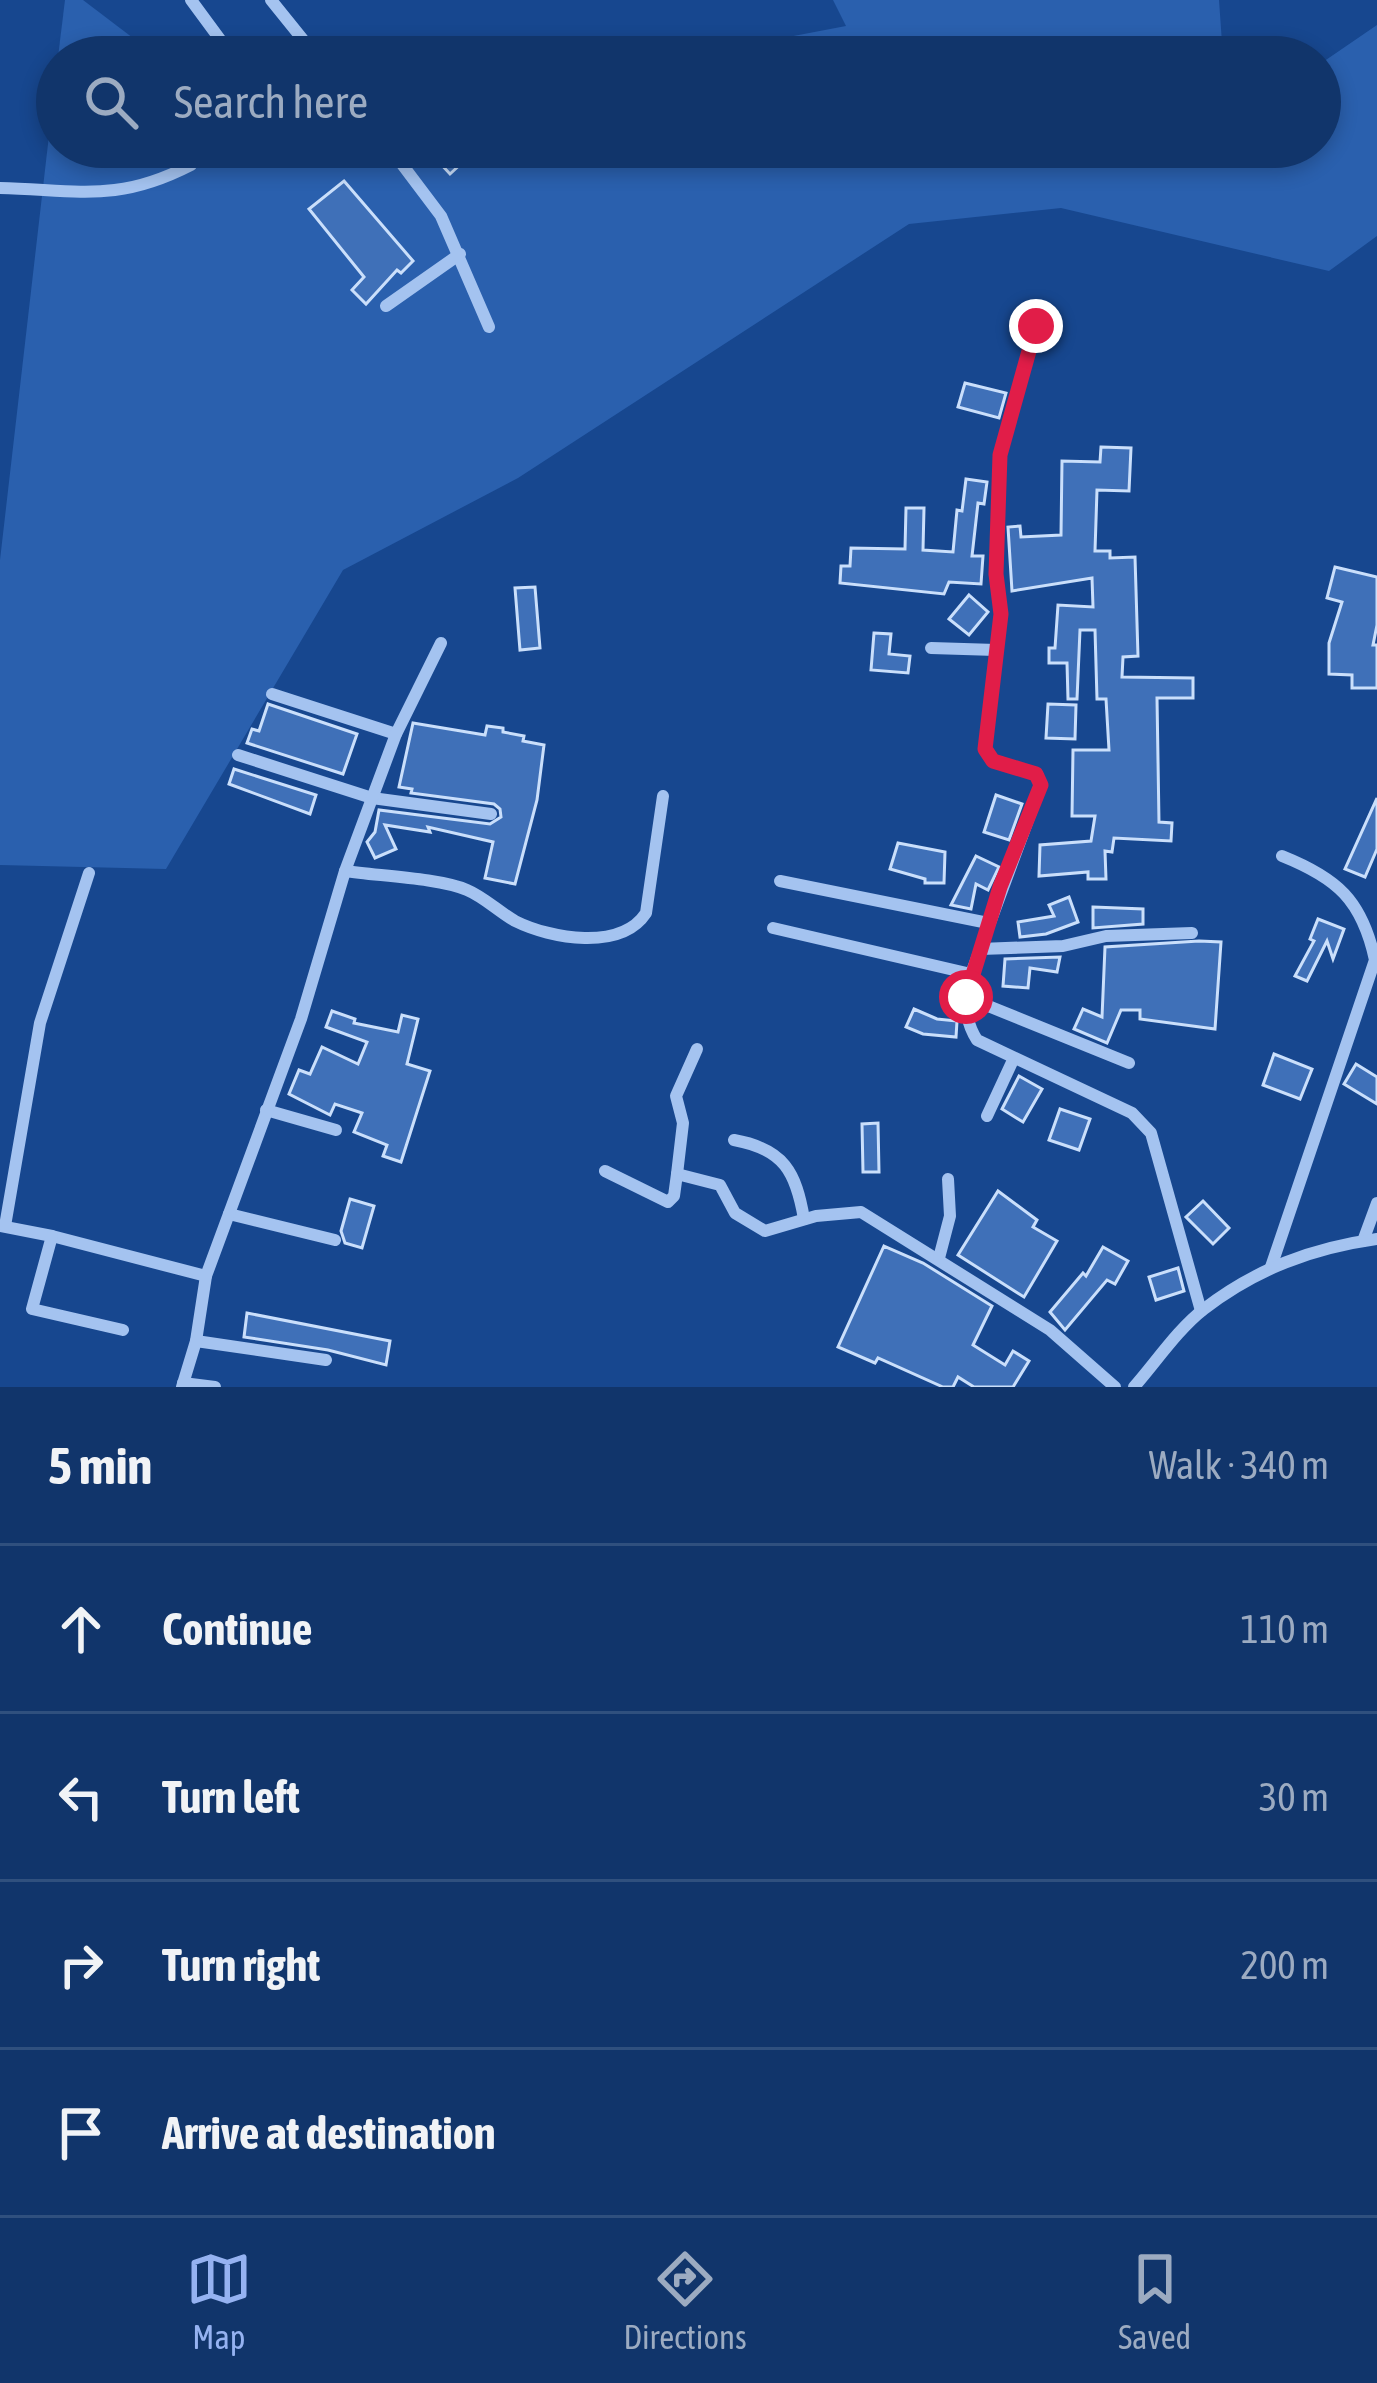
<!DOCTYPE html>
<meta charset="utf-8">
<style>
body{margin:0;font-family:"Asap Condensed",sans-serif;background:#1e4073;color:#f1f3f6}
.stop{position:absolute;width:36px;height:36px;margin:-27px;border:9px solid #e11d48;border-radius:50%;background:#fff}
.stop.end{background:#e11d48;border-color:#fff;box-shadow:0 3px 12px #0008}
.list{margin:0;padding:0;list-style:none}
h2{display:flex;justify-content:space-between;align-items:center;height:156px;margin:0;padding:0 48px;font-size:51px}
h2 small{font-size:39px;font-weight:400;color:#9cabc1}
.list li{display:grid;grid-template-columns:78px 1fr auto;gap:36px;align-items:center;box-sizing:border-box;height:168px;padding:0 48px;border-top:3px solid #30507e}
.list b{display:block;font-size:45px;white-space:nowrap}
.list em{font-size:39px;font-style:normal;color:#9cabc1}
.icon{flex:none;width:66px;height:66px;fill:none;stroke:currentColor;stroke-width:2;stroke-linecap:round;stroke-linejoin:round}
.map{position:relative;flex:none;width:1377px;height:1387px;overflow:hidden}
.search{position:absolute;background:#11356b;box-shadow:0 6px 18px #0003;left:36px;right:36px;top:36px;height:132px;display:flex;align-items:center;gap:30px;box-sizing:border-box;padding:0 42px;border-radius:66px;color:#9cabc1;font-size:45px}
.sheet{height:828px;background:#11356b}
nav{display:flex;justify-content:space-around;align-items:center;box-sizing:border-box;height:168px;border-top:3px solid #30507e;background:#11356b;font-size:33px;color:#9cabc1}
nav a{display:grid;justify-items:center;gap:6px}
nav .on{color:#95b2f1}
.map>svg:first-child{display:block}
.green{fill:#2a60ae}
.building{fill:#3f70b8;stroke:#cadffb;stroke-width:3}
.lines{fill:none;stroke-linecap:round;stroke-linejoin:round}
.minor{stroke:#a4c3f0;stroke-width:12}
.route{stroke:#e11d48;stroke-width:15}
</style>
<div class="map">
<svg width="1377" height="1387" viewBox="0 0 1377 1387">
<rect width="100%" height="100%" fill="#17478f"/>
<g class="green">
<path d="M65,0H83L158,57H58Z"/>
<path d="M833,0H1219L1223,57H683L846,26Z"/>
<path d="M1377,25V236L1329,271L1061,208L909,224L518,478L343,570L166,869L0,865V560L57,66V147H1320V64Z"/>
</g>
<g class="building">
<path d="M425,147H479L450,174Z"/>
<path d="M344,181L413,261L401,273L397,270L366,304L352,290L364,277L309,209Z"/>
<path d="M965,383L1006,393L999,418L958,407Z"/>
<path d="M1101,447L1131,448L1129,491L1097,490L1095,551H1110V558L1135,557L1138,656L1123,657L1122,677L1193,678V698H1157L1159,822L1172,823L1171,841L1114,838L1112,852L1105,851L1106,879H1088V872L1039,876L1040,845L1091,841L1095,816H1072L1073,750H1109L1106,699H1097L1095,630H1080L1077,699H1068L1067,663H1049V648H1055L1058,605L1093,607L1092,578L1012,591L1008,527L1020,526L1021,537L1061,535L1062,461L1100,462Z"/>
<path d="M966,479L987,482L984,504L978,503L972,556H983L981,584L949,582L944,594L840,583L841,566H850L851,548L905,549L906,508H924L923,550L953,552L957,510L962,511Z"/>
<path d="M1335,567L1377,577V625L1373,645H1377V688H1352V675L1329,674V643L1342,602L1327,598Z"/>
<path d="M535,587L540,648L520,650L515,588Z"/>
<path d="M969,595L988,612L969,635L949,619Z"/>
<path d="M874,633L891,634L889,654L910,656L908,673L871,670Z"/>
<path d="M268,704L357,734L343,774L247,743L252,729L259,731Z"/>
<path d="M1048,704L1076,705L1075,739L1046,738Z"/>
<path d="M413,723L485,735L487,726L503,728V732L524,736L523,741L544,745L537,800L515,884L485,878L493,842L428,827L430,832L385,825L396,849L375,858L367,842L375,832L379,810L490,824L501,817L500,809L494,804L411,793L412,789L399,787Z"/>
<path d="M234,769L316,795L310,814L229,784Z"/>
<path d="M996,795L1022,804L1009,840L984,832Z"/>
<path d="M1377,798V849L1365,877L1345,869Z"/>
<path d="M898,843L945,852L944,883H925V879L890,869Z"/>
<path d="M976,856L999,867L988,890L976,884L971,909L951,905Z"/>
<path d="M1069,897L1078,922L1046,934L1020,937L1018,922L1054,916L1049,905Z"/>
<path d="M1093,907L1143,909V924L1093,928Z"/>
<path d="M1318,919L1344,929L1333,959L1327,941L1307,981L1295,976L1314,941L1310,939Z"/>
<path d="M1199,941L1221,942L1215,1029L1140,1019V1010H1121L1107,1043L1074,1029L1083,1009L1102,1017L1105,947Z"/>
<path d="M1060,957L1057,972L1030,968L1028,988L1003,986L1005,959Z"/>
<path d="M914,1009L937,1019L957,1021L956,1037L923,1034L906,1027Z"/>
<path d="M332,1011L355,1019L354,1023L398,1032L402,1015L418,1019L407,1064L430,1071L401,1162L383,1156L387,1145L354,1132L362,1113L335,1104L330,1115L289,1094L299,1070L310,1074L322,1047L358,1064L367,1042L326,1027Z"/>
<path d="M1274,1054L1312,1069L1300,1099L1263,1085Z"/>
<path d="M1356,1064L1377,1077V1104L1344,1084Z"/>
<path d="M1019,1076L1042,1089L1023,1122L1002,1109Z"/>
<path d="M1060,1109L1090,1119L1079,1150L1049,1140Z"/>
<path d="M878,1123L879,1172H863L862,1124Z"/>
<path d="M998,1191L1037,1220L1033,1227L1057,1241L1024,1297L958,1255Z"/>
<path d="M350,1199L374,1206L362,1248L345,1243L341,1231Z"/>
<path d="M1203,1201L1229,1228L1213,1244L1186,1217Z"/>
<path d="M884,1246L923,1263L992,1306L973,1345L1005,1365L1013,1351L1029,1361L1013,1387H974L958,1377L953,1387H943L878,1358L875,1363L838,1347Z"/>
<path d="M1103,1247L1128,1261L1115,1284L1107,1280L1065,1330L1050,1312L1083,1273L1086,1276Z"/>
<path d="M1178,1268L1184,1291L1156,1300L1149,1277Z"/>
<path d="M247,1313L390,1341L386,1365L328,1350L244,1337Z"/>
</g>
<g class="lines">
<g class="minor">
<path d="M191,0L233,57"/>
<path d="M271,0L317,57"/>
<path d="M389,147L441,216L489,327"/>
<path d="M0,188C79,190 117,203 191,165L193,160L184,147"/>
<path d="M386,306L460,254"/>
<path d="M1036,326L1000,455L996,574L1001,614L985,749L993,761L1037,774L1041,785L971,974C965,999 963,1018 977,1040L1132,1113L1151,1133L1201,1311"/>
<path d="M931,648L996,650"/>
<path d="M272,694L396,734"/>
<path d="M238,755L372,798L491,814"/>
<path d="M345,871C378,876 439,878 467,890C484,897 499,912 515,921C551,939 621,951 646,913L663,796"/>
<path d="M780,881L988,923"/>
<path d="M773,928L971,974"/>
<path d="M980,949L1063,946L1106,936L1192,933"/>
<path d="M966,997L1129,1063"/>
<path d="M266,1110L336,1130"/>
<path d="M987,1116L1013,1060"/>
<path d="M734,1140C784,1149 796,1172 804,1219"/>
<path d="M605,1171L668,1202L674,1196L677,1174L720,1185L735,1213L765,1231L816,1216L861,1212L1050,1330L1115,1387"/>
<path d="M677,1174L683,1123L676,1096L697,1049"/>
<path d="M229,1214L335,1240"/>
<path d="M0,1226L52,1236L206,1276"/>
<path d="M5,1226L40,1023L89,873"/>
<path d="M52,1236L32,1309L123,1330"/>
<path d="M1363,1241L1377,1203"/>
<path d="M939,1258L950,1216L948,1179"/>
<path d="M1271,1267L1375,960C1362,900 1337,878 1282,856"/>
<path d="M196,1341L326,1360"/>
<path d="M183,1383L215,1387"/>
<path d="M182,1387L196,1341L206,1276L301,1019L345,871L396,734L441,643"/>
<path d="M1134,1387C1156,1362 1178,1329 1204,1309C1256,1269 1312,1248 1377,1239"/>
</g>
</g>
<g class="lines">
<path class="route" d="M966,997L1000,887L1041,785L1036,774L993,761L985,749L1001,614L996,574L1000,455L1036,326"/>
</g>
</svg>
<div class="stop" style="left:966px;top:997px"></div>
<div class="stop end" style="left:1036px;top:326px"></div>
<div class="search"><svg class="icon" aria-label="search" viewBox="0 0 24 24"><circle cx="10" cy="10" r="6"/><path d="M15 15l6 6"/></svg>Search here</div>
</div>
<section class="sheet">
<h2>5 min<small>Walk · 340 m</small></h2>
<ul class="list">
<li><svg class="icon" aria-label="ahead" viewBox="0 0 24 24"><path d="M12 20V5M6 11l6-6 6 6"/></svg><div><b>Continue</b></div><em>110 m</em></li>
<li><svg class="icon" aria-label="left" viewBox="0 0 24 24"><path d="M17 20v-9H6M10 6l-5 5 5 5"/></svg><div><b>Turn left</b></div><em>30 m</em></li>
<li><svg class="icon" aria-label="right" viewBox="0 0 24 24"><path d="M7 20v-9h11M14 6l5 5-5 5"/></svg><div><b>Turn right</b></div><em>200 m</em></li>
<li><svg class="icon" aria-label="arrive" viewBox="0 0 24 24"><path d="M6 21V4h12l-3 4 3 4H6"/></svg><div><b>Arrive at destination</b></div></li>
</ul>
</section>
<nav>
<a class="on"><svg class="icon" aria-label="map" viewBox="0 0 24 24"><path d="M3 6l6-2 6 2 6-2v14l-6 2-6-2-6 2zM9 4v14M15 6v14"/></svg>Map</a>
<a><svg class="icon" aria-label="directions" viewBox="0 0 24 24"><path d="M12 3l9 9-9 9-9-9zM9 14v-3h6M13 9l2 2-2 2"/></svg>Directions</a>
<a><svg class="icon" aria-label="saved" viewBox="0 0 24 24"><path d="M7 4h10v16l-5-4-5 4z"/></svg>Saved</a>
</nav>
